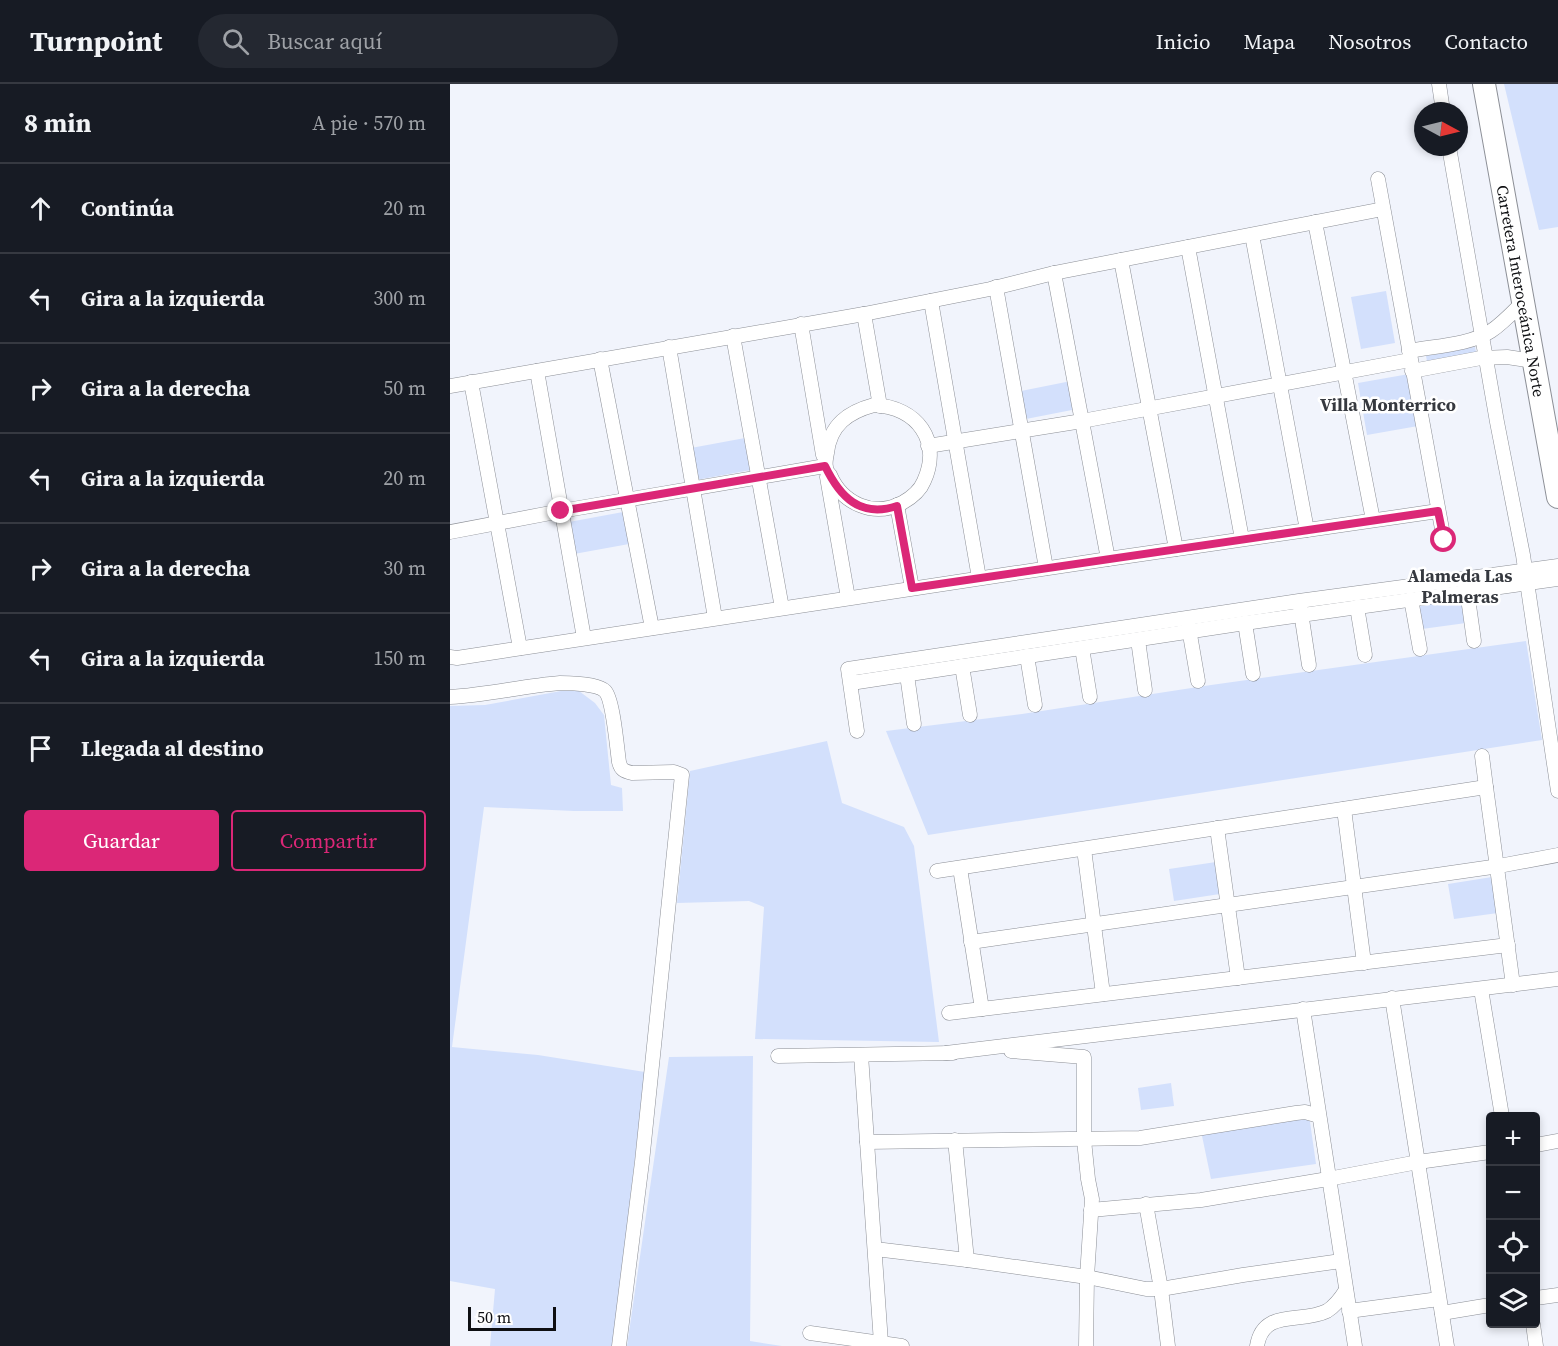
<!DOCTYPE html>
<html lang="es">
<meta charset="utf-8">
<style>
body{margin:0;font-family:"Source Serif 4",serif;background:#242831;color:#f1f3f6}
.controls{position:absolute;right:18px;bottom:18px;display:grid;overflow:hidden;border-radius:6px;box-shadow:0 3px 9px #0003}
.controls button{width:54px;height:54px;display:grid;place-items:center;padding:0;border:0;border-bottom:2px solid #363941;background:#171b24;color:#f1f3f6;font:30px sans-serif}
.compass{position:absolute;left:964px;top:18px;width:54px;height:54px;border-radius:50%;background:#171b24;box-shadow:0 3px 9px #0003;rotate:97deg}
.scale{position:absolute;left:18px;bottom:15px;width:88px;box-sizing:border-box;padding-left:6px;border:3px solid #0e0f12;border-top:0;font-size:16px;line-height:21px;white-space:nowrap;color:#0e0f12;-webkit-text-stroke:4px #fff;paint-order:stroke}
.stop{position:absolute;width:18px;height:18px;margin:-14px;border:4px solid #db2777;border-radius:50%;background:#fff}
.stop.end{background:#db2777;border-color:#fff;box-shadow:0 2px 6px #0008}
.list{margin:0;padding:0;list-style:none}
h2{display:flex;justify-content:space-between;align-items:center;height:78px;margin:0;padding:0 24px;font-size:26px}
h2 small{font-size:20px;font-weight:400;color:#9ea1a6}
.list li{display:grid;grid-template-columns:39px 1fr auto;gap:18px;align-items:center;box-sizing:border-box;height:90px;padding:0 24px;border-top:2px solid #363941}
.list b{display:block;font-size:22px;white-space:nowrap}
.list em{font-size:20px;font-style:normal;color:#9ea1a6}
.actions{display:flex;gap:12px;padding:18px 24px}
.actions a{flex:1;padding:14px 0;border:2px solid #db2777;border-radius:6px;text-align:center;font-size:21px;color:#db2777}
.actions .main{background:#db2777;color:#fff}
.icon{flex:none;width:33px;height:33px;fill:none;stroke:currentColor;stroke-width:2;stroke-linecap:round;stroke-linejoin:round}
.map{position:relative;flex:none;width:1108px;height:1262px;overflow:hidden}
header{display:flex;align-items:center;gap:36px;box-sizing:border-box;height:84px;padding:0 30px;background:#171b24;border-bottom:2px solid #363941}
header strong{font-size:28px}
nav{display:flex;gap:33px;margin-inline-start:auto;font-size:21px}
.search{width:420px;height:54px;background:#242831;display:flex;align-items:center;gap:15px;box-sizing:border-box;padding:0 21px;border-radius:33px;color:#9ea1a6;font-size:22px}
main{display:flex}
aside{flex:1;background:#171b24}
.map>svg:first-child{display:block}
.green{fill:#d3e0fc}
.lines{fill:none;stroke-linecap:round;stroke-linejoin:round}
.minor-casing{stroke:#8c8f96;stroke-width:15}
.trunk-casing{stroke:#8c8f96;stroke-width:24}
.minor{stroke:#fff;stroke-width:14}
.trunk{stroke:#fff;stroke-width:22}
.route{stroke:#db2777;stroke-width:8}
.labels{text-anchor:middle;stroke-width:5;stroke-linejoin:round;paint-order:stroke}
.street-label{font-size:16px;fill:#0e0f12;stroke:#fff}
.neighbourhood-label{font-size:18px;font-weight:bold;fill:#36393f;stroke:#fff}
</style>
<header>
<strong>Turnpoint</strong>
<div class="search"><svg class="icon" aria-label="search" viewBox="0 0 24 24"><circle cx="10" cy="10" r="6"/><path d="M15 15l6 6"/></svg>Buscar aquí</div>
<nav><a>Inicio</a><a>Mapa</a><a>Nosotros</a><a>Contacto</a></nav>
</header>
<main>
<aside>
<h2>8 min<small>A pie · 570 m</small></h2>
<ul class="list">
<li><svg class="icon" aria-label="ahead" viewBox="0 0 24 24"><path d="M12 20V5M6 11l6-6 6 6"/></svg><div><b>Continúa</b></div><em>20 m</em></li>
<li><svg class="icon" aria-label="left" viewBox="0 0 24 24"><path d="M17 20v-9H6M10 6l-5 5 5 5"/></svg><div><b>Gira a la izquierda</b></div><em>300 m</em></li>
<li><svg class="icon" aria-label="right" viewBox="0 0 24 24"><path d="M7 20v-9h11M14 6l5 5-5 5"/></svg><div><b>Gira a la derecha</b></div><em>50 m</em></li>
<li><svg class="icon" aria-label="left" viewBox="0 0 24 24"><path d="M17 20v-9H6M10 6l-5 5 5 5"/></svg><div><b>Gira a la izquierda</b></div><em>20 m</em></li>
<li><svg class="icon" aria-label="right" viewBox="0 0 24 24"><path d="M7 20v-9h11M14 6l5 5-5 5"/></svg><div><b>Gira a la derecha</b></div><em>30 m</em></li>
<li><svg class="icon" aria-label="left" viewBox="0 0 24 24"><path d="M17 20v-9H6M10 6l-5 5 5 5"/></svg><div><b>Gira a la izquierda</b></div><em>150 m</em></li>
<li><svg class="icon" aria-label="arrive" viewBox="0 0 24 24"><path d="M6 21V4h12l-3 4 3 4H6"/></svg><div><b>Llegada al destino</b></div></li>
</ul>
<div class="actions"><a class="main">Guardar</a><a>Compartir</a></div>
</aside>
<div class="map">
<svg width="1108" height="1262" viewBox="0 0 1108 1262">
<rect width="100%" height="100%" fill="#f1f4fc"/>
<g class="green">
<path d="M1054,0H1108V143L1089,146Z"/>
<path d="M936,207L945,259L911,265L901,213Z"/>
<path d="M1025,263L1026,268L977,277L976,272Z"/>
<path d="M959,290L968,342L917,351L908,299Z"/>
<path d="M621,297L627,325L576,335L571,307Z"/>
<path d="M295,354L301,386L246,396L241,364Z"/>
<path d="M173,428L179,460L124,470L119,438Z"/>
<path d="M1012,514L1016,539L972,545L968,521Z"/>
<path d="M1076,557L1092,656L478,751L436,647L572,630L761,601Z"/>
<path d="M111,607H129L145,619L154,631L161,701L172,704L173,727H124L34,723L2,963L88,971L195,988L163,1262H40L45,1205L0,1197V622L35,621Z"/>
<path d="M377,657L392,719L454,743L464,762L489,958L305,955L314,823L299,817L227,819L240,687Z"/>
<path d="M766,778L770,810L724,817L719,785Z"/>
<path d="M1042,793L1048,829L1004,835L998,800Z"/>
<path d="M303,972L300,1257L332,1262H177L219,973Z"/>
<path d="M721,999L724,1022L691,1026L688,1004Z"/>
<path d="M859,1031L866,1080L761,1095L751,1047Z"/>
</g>
<g class="lines">
<defs>
<g id="minor">
<path d="M989,0L993,27"/>
<path d="M999,63L1047,338L1073,471L1108,707"/>
<path d="M928,95L994,456"/>
<path d="M865,138L923,436"/>
<path d="M802,151L857,446"/>
<path d="M738,163L792,455"/>
<path d="M671,176L726,465"/>
<path d="M604,189L658,475"/>
<path d="M546,203L596,484"/>
<path d="M481,217L529,494"/>
<path d="M414,230L430,322"/>
<path d="M351,240L373,371"/>
<path d="M283,252L332,524"/>
<path d="M219,263L265,534"/>
<path d="M959,267C984,262 1020,261 1041,247C1053,239 1063,228 1073,218"/>
<path d="M150,275L202,544"/>
<path d="M87,287L134,554"/>
<path d="M962,287L1031,274L1057,273L1084,277"/>
<path d="M21,298L70,564"/>
<path d="M0,302L414,230L540,205L604,189L933,125"/>
<path d="M424,321C467,323 492,357 474,397C470,407 461,414 452,419C423,434 392,419 380,391C378,389 376,386 376,383C375,379 376,374 377,369C380,341 398,328 424,321Z"/>
<path d="M478,362L632,337L960,276"/>
<path d="M377,393L398,514"/>
<path d="M447,421L462,504"/>
<path d="M0,448L111,427L375,382"/>
<path d="M1017,507L1024,557"/>
<path d="M961,515L970,565"/>
<path d="M850,522L859,581"/>
<path d="M907,523L915,571"/>
<path d="M738,539L748,597"/>
<path d="M795,539L803,590"/>
<path d="M688,556L695,606"/>
<path d="M632,564L640,613"/>
<path d="M577,572L585,621"/>
<path d="M0,573L7,574L658,475L988,427"/>
<path d="M512,582L520,631"/>
<path d="M457,591L464,640"/>
<path d="M401,599L795,539L1108,495"/>
<path d="M0,613C37,611 73,602 110,599C120,599 148,600 155,607C163,615 167,664 169,678C171,686 174,687 182,689L224,688L232,691L192,1078L169,1262"/>
<path d="M407,647L398,585L849,517L1108,482"/>
<path d="M1032,672L1036,703"/>
<path d="M894,725L914,879"/>
<path d="M767,744L788,894"/>
<path d="M634,765L653,910"/>
<path d="M510,784L532,925"/>
<path d="M487,787L1036,703L1063,901"/>
<path d="M521,858L1049,782L1108,771"/>
<path d="M1031,905L1052,1032"/>
<path d="M942,914L997,1262"/>
<path d="M853,925L905,1262"/>
<path d="M499,929L1058,861"/>
<path d="M561,967L634,973V1056L638,1095L642,1115L637,1193L636,1262"/>
<path d="M496,969L1108,895"/>
<path d="M411,971L431,1259"/>
<path d="M328,972L503,969"/>
<path d="M505,1056L517,1176"/>
<path d="M417,1058L690,1054L846,1029L855,1028L869,1032"/>
<path d="M1086,1061L1108,1057"/>
<path d="M696,1120L711,1205L718,1262"/>
<path d="M641,1126L751,1116L878,1095L968,1078L1040,1068"/>
<path d="M425,1165L517,1176L637,1193L696,1205H711L793,1191L891,1177"/>
<path d="M1086,1214L1108,1211"/>
<path d="M899,1227L989,1215"/>
<path d="M992,1229L1040,1221"/>
<path d="M1083,1240L1086,1262"/>
<path d="M360,1249L452,1262"/>
<path d="M807,1262C813,1224 851,1240 877,1227C885,1222 891,1214 896,1206"/>
</g>
<path id="trunk" d="M1034,0C1060,138 1083,276 1108,413"/>
</defs>
<use href="#minor" class="minor-casing"/>
<use href="#trunk" class="trunk-casing"/>
<use href="#minor" class="minor"/>
<use href="#trunk" class="trunk"/>
</g>
<g class="lines">
<path class="route" d="M111,427L375,382C390,413 410,434 447,422L462,504L988,427L994,456"/>
</g>
<g class="labels">
<g class="street-label">
<text transform="translate(1071 207) rotate(80)" y="6">Carretera Interoceánica Norte</text>
</g>
<g class="neighbourhood-label">
<text x="938" y="327">Villa Monterrico</text>
<text x="1010" y="498">Alameda Las<tspan x="1010" dy="21">Palmeras</tspan></text>
</g>
</g>
</svg>
<div class="controls">
<button>+</button>
<button>−</button>
<button><svg class="icon" aria-label="locate" viewBox="0 0 24 24"><circle cx="12" cy="12" r="6"/><path d="M12 2v4M12 18v4M2 12h4M18 12h4"/></svg></button>
<button><svg class="icon" aria-label="layers" viewBox="0 0 24 24"><path d="M12 4l9 5-9 5-9-5zM3 14l9 5 9-5"/></svg></button>
</div>
<svg class="compass" viewBox="-18 -18 36 36"><path d="M0-13l5 13h-10z" fill="#e53935"/><path d="M0 13l5-13h-10z" fill="#9ea1a6"/></svg>
<div class="scale">50 m</div>
<div class="stop" style="left:994px;top:456px"></div>
<div class="stop end" style="left:111px;top:427px"></div>
</div>
</main>
